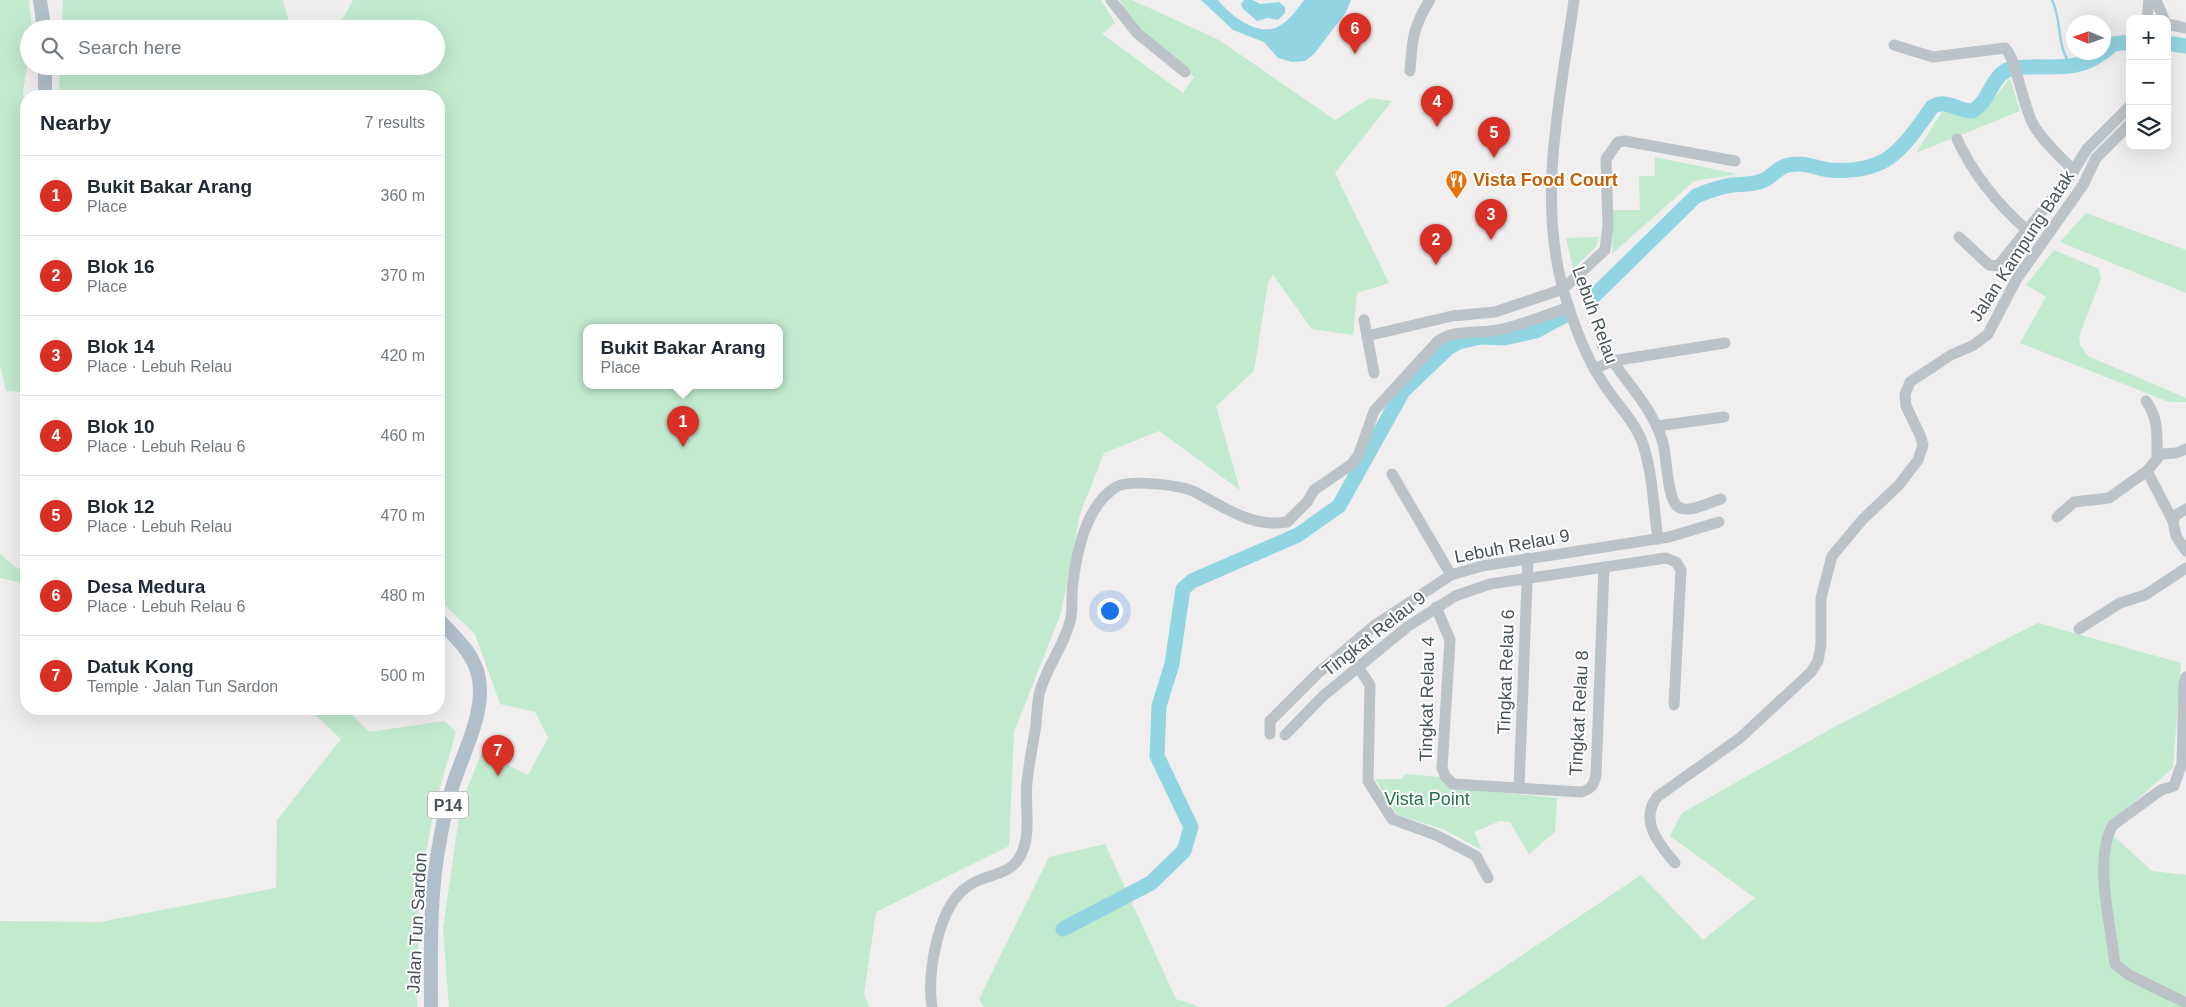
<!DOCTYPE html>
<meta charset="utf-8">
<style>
body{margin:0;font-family:Arial,sans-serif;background:#f6f6f7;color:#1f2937}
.controls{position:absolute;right:15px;top:15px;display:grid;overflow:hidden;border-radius:10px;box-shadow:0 5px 20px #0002}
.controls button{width:45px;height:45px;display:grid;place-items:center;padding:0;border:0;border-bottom:1px solid #e0e1e3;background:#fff;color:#1f2937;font:25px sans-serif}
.compass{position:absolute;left:2066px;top:15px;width:45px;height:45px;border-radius:50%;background:#fff;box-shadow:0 5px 20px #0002;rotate:272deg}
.you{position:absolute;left:1109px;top:610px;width:18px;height:18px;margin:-12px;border:4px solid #fff;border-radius:50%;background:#1a73e8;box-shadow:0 0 0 8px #1a73e833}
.badge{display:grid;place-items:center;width:32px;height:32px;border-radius:50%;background:#d93025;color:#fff;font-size:16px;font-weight:700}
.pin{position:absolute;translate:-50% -41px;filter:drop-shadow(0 1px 2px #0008)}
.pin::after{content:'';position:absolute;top:26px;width:18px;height:15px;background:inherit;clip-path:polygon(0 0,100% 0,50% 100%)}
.popup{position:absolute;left:583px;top:324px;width:200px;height:65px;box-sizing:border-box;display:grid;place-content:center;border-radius:10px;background:#fff;filter:drop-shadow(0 1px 4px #0005);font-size:16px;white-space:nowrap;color:#747a83}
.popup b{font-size:19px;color:#1f2937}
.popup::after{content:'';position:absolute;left:50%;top:100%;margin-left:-10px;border:10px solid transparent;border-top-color:#fff}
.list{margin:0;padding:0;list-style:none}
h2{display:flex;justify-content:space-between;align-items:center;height:65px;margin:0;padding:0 20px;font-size:21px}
h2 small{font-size:16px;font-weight:400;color:#747a83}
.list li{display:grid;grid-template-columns:32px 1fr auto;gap:15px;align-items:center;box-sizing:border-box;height:80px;padding:0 20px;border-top:1px solid #e0e1e3}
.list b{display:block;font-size:19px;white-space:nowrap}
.list p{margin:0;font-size:16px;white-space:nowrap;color:#747a83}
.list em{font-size:16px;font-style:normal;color:#747a83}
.icon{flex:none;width:28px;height:28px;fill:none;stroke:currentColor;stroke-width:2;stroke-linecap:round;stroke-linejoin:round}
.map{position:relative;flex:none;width:2186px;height:1007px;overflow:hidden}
.search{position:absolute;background:#fff;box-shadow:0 5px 20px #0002;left:20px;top:20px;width:425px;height:55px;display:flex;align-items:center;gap:12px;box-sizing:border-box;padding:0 18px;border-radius:28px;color:#747a83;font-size:19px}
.panel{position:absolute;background:#fff;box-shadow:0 5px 20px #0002;left:20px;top:90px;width:425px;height:625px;border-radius:20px}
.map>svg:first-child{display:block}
.green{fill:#c1eacf;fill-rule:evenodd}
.water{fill:#92d5e2}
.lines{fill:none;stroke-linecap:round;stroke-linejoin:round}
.stream{stroke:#92d5e2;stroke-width:2.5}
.river{stroke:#92d5e2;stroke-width:15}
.minor{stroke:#bbc3c9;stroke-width:11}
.major{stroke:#b0bfca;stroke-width:14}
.labels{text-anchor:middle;stroke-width:4;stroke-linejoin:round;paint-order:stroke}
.shield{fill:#fff;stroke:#7f868b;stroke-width:1}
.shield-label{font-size:16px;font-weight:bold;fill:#485259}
.food-label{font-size:18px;font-weight:bold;fill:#c56008;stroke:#fff;text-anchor:start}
.street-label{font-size:18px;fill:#485259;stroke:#fff}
.park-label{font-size:18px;fill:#207346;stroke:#fff}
</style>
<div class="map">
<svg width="2186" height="1007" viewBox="0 0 2186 1007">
<rect width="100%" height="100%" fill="#f0eeee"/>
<g class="green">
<path d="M0,0H29L32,26V29H29V52L23,93L26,145V392L6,391L0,365Z"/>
<path d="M63,0H283L291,29H62Z"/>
<path d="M353,0H1101L1115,23L1102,34L1183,93L1194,77L1133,25L1120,0H1132L1219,40L1335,120L1370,98L1392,101L1335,173L1389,283L1357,293L1353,335L1312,329L1273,275L1268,283L1254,371L1216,406L1240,490L1159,431L1104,453L1080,514L1061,613L1014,732L1009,846L876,912L864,994L869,1007H449L443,929L461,803L482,752L528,775L548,738L535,712L500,704L475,634L439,600V96H59L60,66H436V29H325L342,20ZM587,328H779V386H587Z"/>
<path d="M2010,78L2020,111L1916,153L1943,110L1976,117L1982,114Z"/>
<path d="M1655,157L1737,174L1694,181L1612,254L1613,210H1640L1639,176H1655Z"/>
<path d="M2086,213L2186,250V293L2060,242Z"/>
<path d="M1599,237L1596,247L1573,269L1566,238Z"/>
<path d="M2054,250L2099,269L2101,279L2079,336L2080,345L2088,356L2186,398V402H2169L2020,343L2046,297L2026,285Z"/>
<path d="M0,554L26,575V584L0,578Z"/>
<path d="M2038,623L2181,663L2173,768L2105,828L2152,871L2186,875V1007H1445L1641,875L1703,940L1755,898L1670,836L1682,813L1836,726Z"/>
<path d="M309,709H346L369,732L445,721L456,732L434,808L419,897L417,1007H0V921L100,922L276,888L277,820L341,739Z"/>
<path d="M1406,774L1440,777L1447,786L1453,788L1557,798L1555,832L1529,854L1510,822L1500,821L1474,832L1482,850L1443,829L1397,815L1375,779H1401Z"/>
<path d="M1105,844L1176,999L1200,1007H984L979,999L1049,857Z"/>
</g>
<g class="water">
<path d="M1201,0H1218C1231,16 1259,39 1281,25C1291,19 1297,9 1304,0H1351L1346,12L1314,54L1305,61L1292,62L1278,58L1264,42L1233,30Z"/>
<path d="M1244,0H1253L1260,4L1279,2L1285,7V13L1278,20L1268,18L1257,21L1243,9L1241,4Z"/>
</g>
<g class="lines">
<path class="stream" d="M2052,0C2063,21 2055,51 2074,67"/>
<g class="river">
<path d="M2167,43L2186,46"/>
<path d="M2104,52L2113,44L2130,42"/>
<path d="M1594,296L1696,196C1708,191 1719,187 1732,185C1743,184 1752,185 1762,181C1777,175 1776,164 1799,164C1809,164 1819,169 1829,170C1887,174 1902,150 1932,107C1947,98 1957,111 1972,111C1989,103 1990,79 2007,70C2013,67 2022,67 2030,67C2057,66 2080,71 2103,52"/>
<path d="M1063,929L1151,883L1184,851L1191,827L1157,756L1159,706L1172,664L1183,589L1192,581L1298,535L1339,506L1403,391L1448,348L1459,342L1481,337L1504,338L1536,331L1562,317"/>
</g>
<g class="minor">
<path d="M1111,0L1137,33L1185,72"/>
<path d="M1574,0C1561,94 1537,195 1563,289C1572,320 1585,356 1603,383C1615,402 1632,418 1641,439C1653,470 1653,506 1658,539"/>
<path d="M2156,0L2164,19"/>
<path d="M2147,19L2149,0"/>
<path d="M2167,24L2186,28"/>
<path d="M1894,45L1933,57L2005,48C2016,58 2023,106 2033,124C2043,142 2060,156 2074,171"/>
<path d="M1410,71C1412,41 1413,26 1430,0"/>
<path d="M1957,139C1974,176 1997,204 2028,231"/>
<path d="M1959,237L1989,265L1998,266L2069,178L2087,149L2130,106"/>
<path d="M1364,320L1374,373"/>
<path d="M1367,336L1452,316L1495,312L1563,289L1605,250L1608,226L1606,159L1618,142L1625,141L1735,161"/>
<path d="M1602,345C1621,377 1653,407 1663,443C1667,458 1667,497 1677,506C1687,515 1710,502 1721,499"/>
<path d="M1594,369L1612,361L1725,343"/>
<path d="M2146,401C2159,418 2157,438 2157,458"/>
<path d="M1657,426L1724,417"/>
<path d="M2147,471L2173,521L2176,536L2186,551"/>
<path d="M1392,474L1451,575"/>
<path d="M2057,517L2074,502L2109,498L2147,471L2161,454L2176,453L2186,449"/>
<path d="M2173,521L2176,515L2186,509"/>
<path d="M1436,607L1450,640L1442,768L1445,776L1453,784L1581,792C1592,789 1594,784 1596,775L1604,567"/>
<path d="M2079,629L2120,603L2145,595L2186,568"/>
<path d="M1358,667L1370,685L1368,781L1392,819L1436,835L1476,856L1488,878"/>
<path d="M2186,677L2184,684L2182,763L2174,786L2161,790L2113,825C2093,858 2111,926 2115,964L2129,975L2186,1003"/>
<path d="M1270,734V721L1317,674L1375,625L1451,575L1482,566L1669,537L1719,522"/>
<path d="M1285,735L1323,696L1407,627L1455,596L1490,584L1666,558L1676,562L1681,570L1674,705"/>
<path d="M1519,788L1528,558"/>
<path d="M1675,863C1659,844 1639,821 1657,797L1740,738L1811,672L1818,661L1821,645V598L1832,556L1863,519L1899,485L1918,460L1923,445L1920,435L1906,406L1905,394L1910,382L1951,355L1974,345L1988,334L2016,280L2083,185L2096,158L2130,124"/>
<path d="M932,1007C927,975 937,914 962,891C986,868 1018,883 1026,839C1029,821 1025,801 1027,782C1029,763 1033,744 1036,725C1037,715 1037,705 1039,695C1045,668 1066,644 1071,617C1073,605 1071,594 1073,582C1077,550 1086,506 1116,487C1128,479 1181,485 1195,492C1224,507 1252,528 1287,522L1307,502L1314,490L1352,464L1359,454L1374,411L1438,341C1456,329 1477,334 1498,330C1523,325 1546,315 1569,307"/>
</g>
<g class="major">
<path d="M40,0L44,29"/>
<path d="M45,96V66"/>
<path d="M431,1007C431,952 429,895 440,840C443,823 446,805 452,788C462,754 485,715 479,679C475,654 455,637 439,620"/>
</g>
</g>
<defs>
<symbol id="restaurant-pin" viewBox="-11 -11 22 30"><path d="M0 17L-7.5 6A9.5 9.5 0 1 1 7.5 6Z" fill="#e8710a" stroke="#fff"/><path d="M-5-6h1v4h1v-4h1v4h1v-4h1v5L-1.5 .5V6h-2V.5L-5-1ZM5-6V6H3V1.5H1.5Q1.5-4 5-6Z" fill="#fff"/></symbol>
</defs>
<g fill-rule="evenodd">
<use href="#restaurant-pin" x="1444" y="168" width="25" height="34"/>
</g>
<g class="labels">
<rect class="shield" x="428" y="791.5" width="40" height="27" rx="4"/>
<g class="shield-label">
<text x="448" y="811">P14</text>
</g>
<g class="food-label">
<text x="1473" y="186">Vista Food Court</text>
</g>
<g class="street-label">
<text transform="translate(2022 246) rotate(-57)" y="6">Jalan Kampung Batak</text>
<text transform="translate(1595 315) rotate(70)" y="6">Lebuh Relau</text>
<text transform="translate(1512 546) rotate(-11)" y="6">Lebuh Relau 9</text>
<text transform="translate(1374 634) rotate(-38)" y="6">Tingkat Relau 9</text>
<text transform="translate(1506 672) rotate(-88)" y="6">Tingkat Relau 6</text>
<text transform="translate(1427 699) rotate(-89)" y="6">Tingkat Relau 4</text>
<text transform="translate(1579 713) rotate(-87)" y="6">Tingkat Relau 8</text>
<text transform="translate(417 923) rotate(-87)" y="6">Jalan Tun Sardon</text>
</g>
<g class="park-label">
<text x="1427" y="805">Vista Point</text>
</g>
</g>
</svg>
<div class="controls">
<button>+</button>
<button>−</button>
<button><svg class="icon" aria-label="layers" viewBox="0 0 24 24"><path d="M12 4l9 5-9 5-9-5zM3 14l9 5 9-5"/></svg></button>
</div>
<svg class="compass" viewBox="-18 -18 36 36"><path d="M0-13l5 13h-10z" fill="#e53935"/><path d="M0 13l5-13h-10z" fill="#747a83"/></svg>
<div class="you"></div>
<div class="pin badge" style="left:683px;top:447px">1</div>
<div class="popup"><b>Bukit Bakar Arang</b>Place</div>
<div class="pin badge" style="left:1436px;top:265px">2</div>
<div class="pin badge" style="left:1491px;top:240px">3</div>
<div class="pin badge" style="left:1437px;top:127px">4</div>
<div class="pin badge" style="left:1494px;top:158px">5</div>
<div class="pin badge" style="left:1355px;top:54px">6</div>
<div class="pin badge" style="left:498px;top:776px">7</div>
<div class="search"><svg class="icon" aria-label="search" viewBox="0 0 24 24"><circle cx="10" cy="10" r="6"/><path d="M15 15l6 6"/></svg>Search here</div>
<section class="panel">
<h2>Nearby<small>7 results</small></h2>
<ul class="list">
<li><span class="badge">1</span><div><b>Bukit Bakar Arang</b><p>Place</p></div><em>360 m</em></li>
<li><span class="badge">2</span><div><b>Blok 16</b><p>Place</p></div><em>370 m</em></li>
<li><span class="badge">3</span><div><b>Blok 14</b><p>Place · Lebuh Relau</p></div><em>420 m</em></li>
<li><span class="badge">4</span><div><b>Blok 10</b><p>Place · Lebuh Relau 6</p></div><em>460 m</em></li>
<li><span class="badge">5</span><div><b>Blok 12</b><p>Place · Lebuh Relau</p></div><em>470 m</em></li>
<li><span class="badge">6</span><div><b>Desa Medura</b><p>Place · Lebuh Relau 6</p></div><em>480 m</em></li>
<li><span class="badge">7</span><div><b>Datuk Kong</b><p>Temple · Jalan Tun Sardon</p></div><em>500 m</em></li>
</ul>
</section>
</div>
